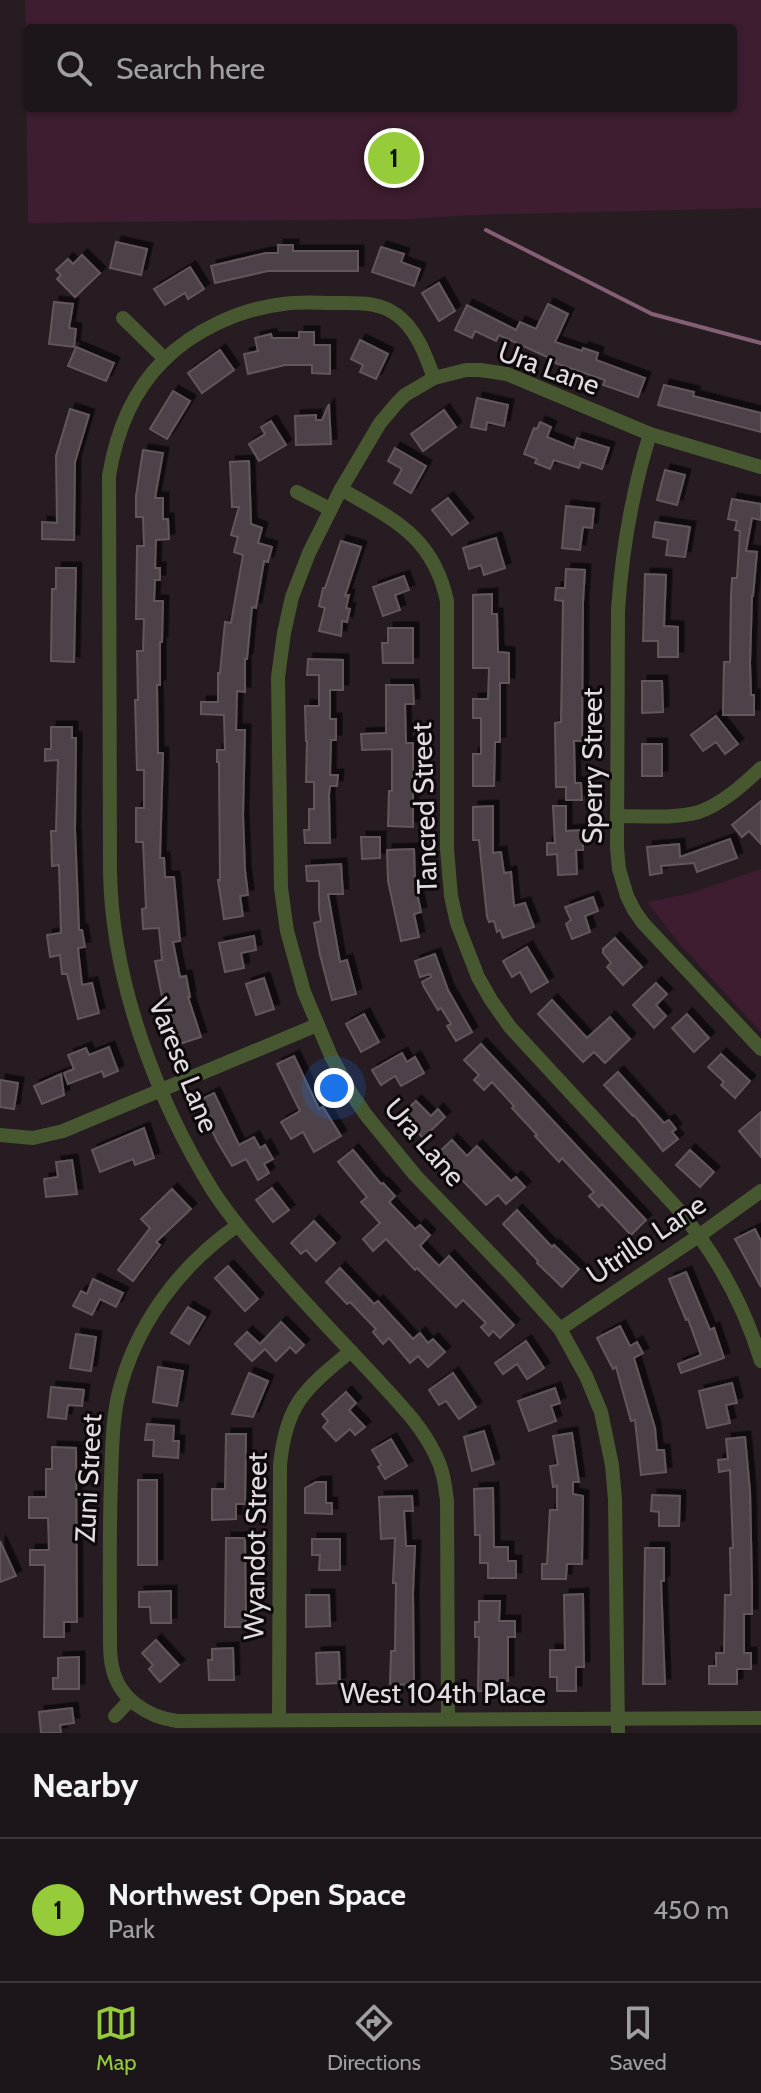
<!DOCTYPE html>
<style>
body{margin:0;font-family:Cabin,sans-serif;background:#251e23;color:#f1f3f6}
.you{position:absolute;left:334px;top:1088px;width:28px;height:28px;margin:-20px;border:6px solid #fff;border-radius:50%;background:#1a73e8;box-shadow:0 0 0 12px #1a73e833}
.badge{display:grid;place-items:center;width:52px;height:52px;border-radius:50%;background:#96cc39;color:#111;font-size:26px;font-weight:700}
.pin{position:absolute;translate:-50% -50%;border:4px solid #fff;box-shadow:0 2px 8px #0006}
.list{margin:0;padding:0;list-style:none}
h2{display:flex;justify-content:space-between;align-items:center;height:104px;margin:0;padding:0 32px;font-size:34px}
h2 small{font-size:26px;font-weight:400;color:#a09fa2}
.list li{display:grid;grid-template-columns:52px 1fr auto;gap:24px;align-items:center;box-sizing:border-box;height:144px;padding:0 32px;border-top:2px solid #3a3439}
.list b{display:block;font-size:30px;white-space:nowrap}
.list p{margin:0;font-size:26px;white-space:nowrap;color:#a09fa2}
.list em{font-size:26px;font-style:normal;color:#a09fa2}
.icon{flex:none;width:44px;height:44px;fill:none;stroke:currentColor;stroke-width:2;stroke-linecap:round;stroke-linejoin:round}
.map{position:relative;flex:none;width:761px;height:1733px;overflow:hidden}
.search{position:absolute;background:#1c151a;box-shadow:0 2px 6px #0004;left:24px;right:24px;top:24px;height:88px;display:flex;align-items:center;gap:20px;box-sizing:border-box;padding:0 28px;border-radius:8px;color:#a09fa2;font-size:30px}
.sheet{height:248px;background:#1c151a}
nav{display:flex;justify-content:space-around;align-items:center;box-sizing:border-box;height:112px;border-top:2px solid #3a3439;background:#1c151a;font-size:22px;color:#a09fa2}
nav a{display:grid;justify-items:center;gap:4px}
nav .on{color:#96cc39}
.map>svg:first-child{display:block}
.green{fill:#3d1d2f;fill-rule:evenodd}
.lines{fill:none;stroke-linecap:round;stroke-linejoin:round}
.stream{stroke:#855f75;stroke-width:4}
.building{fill:#4d4248;stroke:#63575d;stroke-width:2;filter:url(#shadow)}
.street{stroke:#475830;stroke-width:14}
.labels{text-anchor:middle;stroke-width:6;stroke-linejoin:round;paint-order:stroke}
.street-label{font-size:28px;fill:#e2dbdf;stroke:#0c080a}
</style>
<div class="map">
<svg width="761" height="1733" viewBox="0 0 761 1733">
<defs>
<filter id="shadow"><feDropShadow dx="5.5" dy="-5.5" stdDeviation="0" flood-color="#0009"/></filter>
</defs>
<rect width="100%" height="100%" fill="#261c22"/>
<g class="green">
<path d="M25,0H761V208L472,215L411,219L28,223ZM28,28H733V108H28Z"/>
<path d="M761,869V1032L678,942L647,902L691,893Z"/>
</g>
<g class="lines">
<path class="stream" d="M486,230L652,314L761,343"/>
</g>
<g class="building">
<path d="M116,242L147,249L141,275L110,268Z"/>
<path d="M278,245H293V251H358V271H268L215,283L211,266L266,253H278Z"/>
<path d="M381,247L404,254L401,262L420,269L414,286L372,272Z"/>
<path d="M82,255L100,273L75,297L57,279L61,275L56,270L68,259L73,264Z"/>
<path d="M190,267L204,289L188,299L185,293L165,305L154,289Z"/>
<path d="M439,283L455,311L439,321L422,293Z"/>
<path d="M54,302L73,304L69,328L76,329L74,347L49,344Z"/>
<path d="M548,304L568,314L555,342L582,351L583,348L598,353L596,360L645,378L638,397L603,385L605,380L555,363L556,361L499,335L496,341L475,331L472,338L455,330L467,305L516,330L520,322L536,329Z"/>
<path d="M299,332H314V345H330V374L312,373V365H285L248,374L244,354L258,351L255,338L271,334L272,338H299Z"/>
<path d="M360,340L388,354L376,379L360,372L363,365L351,359Z"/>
<path d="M76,347L114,363L106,381L68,366Z"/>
<path d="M220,350L234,370L202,393L188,373Z"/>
<path d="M664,385L694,392L693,396L761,413V432L658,405Z"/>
<path d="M173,391L190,401L167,439L150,429Z"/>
<path d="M477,398L508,405L504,426L487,422L486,430L471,427Z"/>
<path d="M329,404L331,444L296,445L295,416L316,415V420H322Z"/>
<path d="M70,409L89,415L75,462L74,540L42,539V522L57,523L56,456Z"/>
<path d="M444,410L456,427L423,451L411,434Z"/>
<path d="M271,421L286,445L259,461L249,444L265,434L261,427Z"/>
<path d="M540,422L551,427L547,437L574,448L577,438L609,448L602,469L581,462L579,468L554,460L550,469L535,463L537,459L524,454L534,428L537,429Z"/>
<path d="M395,448L426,466L411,493L394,483L402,469L388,461Z"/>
<path d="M143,450L163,453L155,498H163V519H168L169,539L156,540L155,568H160V580H155L154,601H163L162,642H160V685H157L158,753H163L160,858H164L165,877H174L180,941L173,942L180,977L186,976L190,997H188L201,1037L173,1046L162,1013L165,1012L155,961L162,960L159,928L143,929L142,909L146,908L143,842H136V808H144V770H137L135,700H138L137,651H143L144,619H136L137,546H144L143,517H136V496Z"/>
<path d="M249,461L251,524L262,528L258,543L272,547L268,562L264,561L256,608L252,607L247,659H245V692L237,691L236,730H245L243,815L245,870L248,895L240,896L243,916L224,919L218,880H220L219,762H217V750H225L224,715L201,714V702H218V673H220L225,622L231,623L243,555L234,552L238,537L231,535L239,507H232L230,462Z"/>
<path d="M665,470L685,475L677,505L657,500Z"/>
<path d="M448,498L468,523L452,535L432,510Z"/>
<path d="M732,499L761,504V520L752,518L746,551L757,552L753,596H752L750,663L751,695H754V715H723L724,662H730L731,595L732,578H737L740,531L735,530L737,521L728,519Z"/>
<path d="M566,506L594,509L592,528L583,527L580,550L562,548Z"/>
<path d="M655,522L690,527L685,557L666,555L668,540L653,537Z"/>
<path d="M496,538L505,568L484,575L481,565L469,569L463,548Z"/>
<path d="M341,541L361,547L345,596L349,595L346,608L350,609L347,622L342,621L341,636L319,631L325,608L319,606L323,588H325Z"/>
<path d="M56,568H76L74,662L51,661L52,589H56Z"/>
<path d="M566,569L585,570L583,602L582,741H574L575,783H581L582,800H566V787H556L555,723L561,722L563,601L555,600L556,588H565Z"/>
<path d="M645,574L666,575L664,626L678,627V657H658V641H643Z"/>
<path d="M404,576L409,590L395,595L400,610L383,616L373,587Z"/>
<path d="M492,594V614H497L498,652L509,653V683H500V742H495L494,786H473V754H481V718H473V699H488L489,668H473V595Z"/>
<path d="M388,628H413V663H383L382,643H388Z"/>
<path d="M308,659L343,660V690H330V719H336V740H331L330,775H338L337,786H330L329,795L330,843H305L304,830H309V809H314V782H306L307,741H306L305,706H319V675H307Z"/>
<path d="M642,681H662L663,712L642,713Z"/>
<path d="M386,685H413L414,704H405L406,743H413V827L388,826L389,791H392V749L362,750L361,734L386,733Z"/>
<path d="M716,716L738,744L725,754L716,742L703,751L691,735Z"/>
<path d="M51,727H72V738H76L75,830L79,930H82L85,947L78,948L82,985L92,983L99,1013L78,1019L67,974H62L60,955L50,957L47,935L61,933L59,865L52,866L51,831H56L58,760L45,761V749H51Z"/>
<rect x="642" y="744" width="20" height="32"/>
<path d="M761,801V844L749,831L742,837L732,825Z"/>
<path d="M493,806V853L501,852L504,873L511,872L514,906L525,903L534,927L503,938L500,930L497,932L494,921L489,922L487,917L479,840H473V807Z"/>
<path d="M553,806H566V831L582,830L583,850H576L577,874L558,875L557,854L547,855V843H555Z"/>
<path d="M361,837H380V858L362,859Z"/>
<path d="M730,839L737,858L697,872L694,863L661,866L662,873L650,875L647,847L679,844L680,857Z"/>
<path d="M414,849L415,883L421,912L414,914L419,937L401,941L388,881L387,850Z"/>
<path d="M341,864L343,894H328L340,962L347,960L356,994L332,1000L320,955L314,923L321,921L319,910V881H307L306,866Z"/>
<path d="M593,897L598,911L585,916L590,932L572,939L566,924L571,920L565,907Z"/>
<path d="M254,936L256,950L241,953L244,968L225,972L219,943Z"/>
<path d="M615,938L642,967L623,985L607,967L611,963L603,953V949Z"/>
<path d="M527,947L548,982L531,992L520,972L512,977L503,961Z"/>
<path d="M435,954L448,990L472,1032L456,1041L447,1026L451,1024L441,1008L438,1010L424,987L422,982L431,977L430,974L420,977L415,961Z"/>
<path d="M264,978L274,1009L256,1015L246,984Z"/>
<path d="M656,983L667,994L656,1005L666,1016L654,1028L633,1005Z"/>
<path d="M552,1000L587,1038L610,1017L630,1039L605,1063L594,1052L583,1062L538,1014Z"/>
<path d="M364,1014L379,1042L361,1052L346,1024Z"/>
<path d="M687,1014L709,1038L694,1052L672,1028Z"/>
<path d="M481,1044L646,1220L631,1235L602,1204L599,1207L589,1196L594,1192L562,1158L559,1162L535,1136L537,1135L512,1108L514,1106L492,1082L484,1090L474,1080L479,1075L464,1060Z"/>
<path d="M109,1047L118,1071L104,1077L102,1071L68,1084L64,1073L74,1069L68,1055L86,1048L89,1055Z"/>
<path d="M402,1053L407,1062L415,1057L424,1073L401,1086L395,1076L381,1085L372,1070Z"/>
<path d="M721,1054L750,1081L735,1098L721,1085L724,1082L708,1067Z"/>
<path d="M294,1056L319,1109L323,1107L341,1136L314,1152L303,1132L291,1139L281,1122L300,1111L277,1064Z"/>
<path d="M618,1072L664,1123L669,1120L676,1129L672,1132L678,1139L663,1151L634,1115L633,1116L604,1085Z"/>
<path d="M61,1074L64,1095L42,1104L34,1086Z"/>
<path d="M0,1080L18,1083L14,1109L0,1107Z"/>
<path d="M214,1093L239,1145L254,1137L260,1148L265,1145L273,1159L264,1164L269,1173L258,1180L246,1159L232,1166L217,1141L198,1101Z"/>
<path d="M416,1101L431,1116L438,1109L445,1117L423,1138L401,1115Z"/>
<path d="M761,1112V1157L739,1131Z"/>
<path d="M144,1128L154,1158L135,1165L133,1159L100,1172L92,1150Z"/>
<path d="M452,1140L467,1156L477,1146L511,1181L516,1177L525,1187L506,1204L498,1195L486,1205L437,1154Z"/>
<path d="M353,1150L381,1184L383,1183L395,1196L389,1202L415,1229L420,1225L430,1235L420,1246L439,1266L449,1256L514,1325L500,1338L493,1331L489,1336L481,1327L486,1323L463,1300L456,1307L417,1268L415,1270L386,1239L373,1251L363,1239L380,1223L361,1202L367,1197L338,1162Z"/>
<path d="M690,1150L714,1172L700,1187L676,1165Z"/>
<path d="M72,1160L77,1194L46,1197L44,1179L58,1177L56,1162Z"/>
<path d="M272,1188L289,1210L273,1222L256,1200Z"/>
<path d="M172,1189L191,1209L156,1242L160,1245L133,1281L118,1270L150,1228L141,1219Z"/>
<path d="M517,1210L552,1247L554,1245L579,1269L562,1287L537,1263L538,1261L503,1224Z"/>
<path d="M314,1221L335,1243L316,1261L306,1250L301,1254L291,1243Z"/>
<path d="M755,1229L761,1241V1287L735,1239Z"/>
<path d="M228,1266L258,1299L245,1311L215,1278Z"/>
<path d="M340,1268L374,1304L378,1301L413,1339L420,1333L428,1343L433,1339L445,1352L428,1367L418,1356L410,1363L389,1338L383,1344L373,1332L376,1329L350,1302L347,1304L326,1282Z"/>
<path d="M686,1272L710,1330L714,1328L724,1358L681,1373L678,1364L701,1355L688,1319L686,1320L669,1279Z"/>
<path d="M93,1279L123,1293L116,1307L100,1299L92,1315L73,1306L81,1291L87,1294Z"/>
<path d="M188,1307L205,1317L189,1344L171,1333Z"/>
<path d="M281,1322L304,1345L296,1353L290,1347L276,1361L265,1349L252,1361L235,1344L247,1332L260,1344Z"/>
<path d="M620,1326L630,1346L637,1342L643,1353L634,1358L655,1428L657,1450H664L666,1472L641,1475L635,1420L631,1421L616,1367L613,1369L597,1338Z"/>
<path d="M76,1334L96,1337L91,1371L70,1368Z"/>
<path d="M526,1341L544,1368L527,1379L517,1364L503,1374L495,1363Z"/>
<path d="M158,1367L183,1371L177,1406L153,1402Z"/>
<path d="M249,1373L268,1381L253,1417L232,1414Z"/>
<path d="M453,1373L476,1407L459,1419L446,1401L439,1405L429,1390Z"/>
<path d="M732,1383L737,1403L726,1405L730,1423L707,1428L699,1391Z"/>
<path d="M51,1387L84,1390L82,1406L68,1405L66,1419L48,1417Z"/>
<path d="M555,1388L560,1403L551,1406L556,1421L529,1431L518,1401Z"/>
<path d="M346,1392L356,1403L349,1410L365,1427L355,1435L350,1429L336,1441L323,1427L328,1421L322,1414Z"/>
<path d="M147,1424L174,1426L173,1441H179L178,1458L153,1456L154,1440H145Z"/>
<path d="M484,1431L494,1464L472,1471L464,1437Z"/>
<path d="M572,1433L579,1482H573V1494L583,1496L582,1564H567L566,1579H542V1564H547L550,1510H557V1486L553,1487L550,1466L558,1465L553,1436Z"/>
<path d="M226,1434H246L245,1504H236V1519L212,1520V1489H225Z"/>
<path d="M745,1437L750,1491L752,1586V1614H744V1653H751V1669H737V1684H709V1666H716V1653H724L725,1595H731L730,1548H733L730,1470L719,1472L718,1460L728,1459L726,1439Z"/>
<path d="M391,1439L407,1466L385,1479L378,1467L381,1465L372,1450Z"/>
<path d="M52,1447L76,1448L77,1622H64V1637H44L45,1565H30V1550H49L48,1518H29V1497H46V1469H52Z"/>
<rect x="138" y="1480" width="19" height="85"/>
<path d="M316,1482H326V1503H332V1514L305,1513V1488Z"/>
<path d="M493,1488L494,1547H508V1561H516V1578H488V1563H480V1535H475L474,1489Z"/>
<path d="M652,1495L680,1496L679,1526H659V1512L651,1511Z"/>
<path d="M412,1496L413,1511H404L406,1546H415L413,1593L414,1685L390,1684L391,1651H395L396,1583H393L395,1538L381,1539L379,1497Z"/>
<path d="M226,1538H245L246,1627H225Z"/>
<path d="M312,1539H340V1570H319L320,1555H312Z"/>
<path d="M0,1541L16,1576L0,1582Z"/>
<path d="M645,1548H664V1581H661L665,1684H643Z"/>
<path d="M171,1591V1623H151L150,1607H139V1592Z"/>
<path d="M583,1594L584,1667H576V1691H557V1677H550V1650H565L564,1595Z"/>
<path d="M306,1595H329L330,1626L306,1627Z"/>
<path d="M479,1601H500L499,1621H515V1637H508V1681H499V1691H478L479,1637H475V1622H479Z"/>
<path d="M156,1640L179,1665L160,1682L149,1669L153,1665L142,1653Z"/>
<path d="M233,1648L234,1680H209L208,1660H212V1649Z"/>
<path d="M339,1652L340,1683L317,1684L316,1653Z"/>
<path d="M79,1657V1689H53V1678H58V1658Z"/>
<path d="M72,1708L74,1723L60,1725L61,1733H41L39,1712Z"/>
</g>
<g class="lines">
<g class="street">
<path d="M123,318L165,359"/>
<path d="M434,378C426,356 417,330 397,315C379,302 360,303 338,303C320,303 301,301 283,304C240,309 194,330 163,361C132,392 116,433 109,476L110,872C112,981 156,1099 213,1191C234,1223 260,1252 285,1280C315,1314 346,1346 376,1378C398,1402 421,1425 435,1454C443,1469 445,1484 447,1501L448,1718"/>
<path d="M650,434C632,492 622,550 618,610L617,848L619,869L627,896L634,910L643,923L761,1049"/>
<path d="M341,489C394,520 433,536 447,601V849L451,896L457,923L478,977L491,1000L510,1027L678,1209C715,1253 744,1305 761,1361"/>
<path d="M297,492L330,509"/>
<path d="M617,816C643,816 674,819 699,812C722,804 744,784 761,768"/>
<path d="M0,1135L33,1138L63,1131L317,1025"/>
<path d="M238,1225C179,1266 135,1325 118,1396C112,1424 112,1453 111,1481C109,1534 110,1587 110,1640C110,1649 110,1658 112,1666C118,1698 147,1717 177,1721L761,1718"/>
<path d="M560,1329L700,1235L761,1191"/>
<path d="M115,1716L130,1700"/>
<path d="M279,1720L280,1465C286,1403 305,1389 351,1351"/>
<path d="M618,1733L615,1499L612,1465L601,1412L586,1376L560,1329L514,1278L415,1175L366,1115L351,1093L331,1056L304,992L287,931L281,888L278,677L284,633L292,597L309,553L341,489L380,423L397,403L405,395L434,378L466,370H480L507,374L650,434L761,467"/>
</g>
</g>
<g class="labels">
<g class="street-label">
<text transform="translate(549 368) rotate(20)" y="10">Ura Lane</text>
<text transform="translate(592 766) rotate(-90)" y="10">Sperry Street</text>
<text transform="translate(424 808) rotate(-92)" y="10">Tancred Street</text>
<text transform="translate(184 1065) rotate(68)" y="10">Varese Lane</text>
<text transform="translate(425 1142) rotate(49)" y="10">Ura Lane</text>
<text transform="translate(646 1239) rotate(-34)" y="10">Utrillo Lane</text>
<text transform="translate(88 1478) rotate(-87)" y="10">Zuni Street</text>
<text transform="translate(255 1546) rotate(-89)" y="10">Wyandot Street</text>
<text x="443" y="1703">West 104th Place</text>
</g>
</g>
</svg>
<div class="you"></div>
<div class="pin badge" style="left:394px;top:158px">1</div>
<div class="search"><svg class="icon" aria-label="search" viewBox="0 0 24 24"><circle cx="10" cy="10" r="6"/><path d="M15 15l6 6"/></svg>Search here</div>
</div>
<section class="sheet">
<h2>Nearby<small></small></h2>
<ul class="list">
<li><span class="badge">1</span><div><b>Northwest Open Space</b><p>Park</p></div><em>450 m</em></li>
</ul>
</section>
<nav>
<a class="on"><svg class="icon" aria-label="map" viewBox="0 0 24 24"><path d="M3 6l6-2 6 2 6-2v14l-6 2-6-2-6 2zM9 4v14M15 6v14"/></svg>Map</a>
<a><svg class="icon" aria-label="directions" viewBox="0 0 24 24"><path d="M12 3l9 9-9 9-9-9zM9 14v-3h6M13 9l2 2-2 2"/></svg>Directions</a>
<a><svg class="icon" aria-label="saved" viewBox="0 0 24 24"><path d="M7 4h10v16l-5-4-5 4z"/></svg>Saved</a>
</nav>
